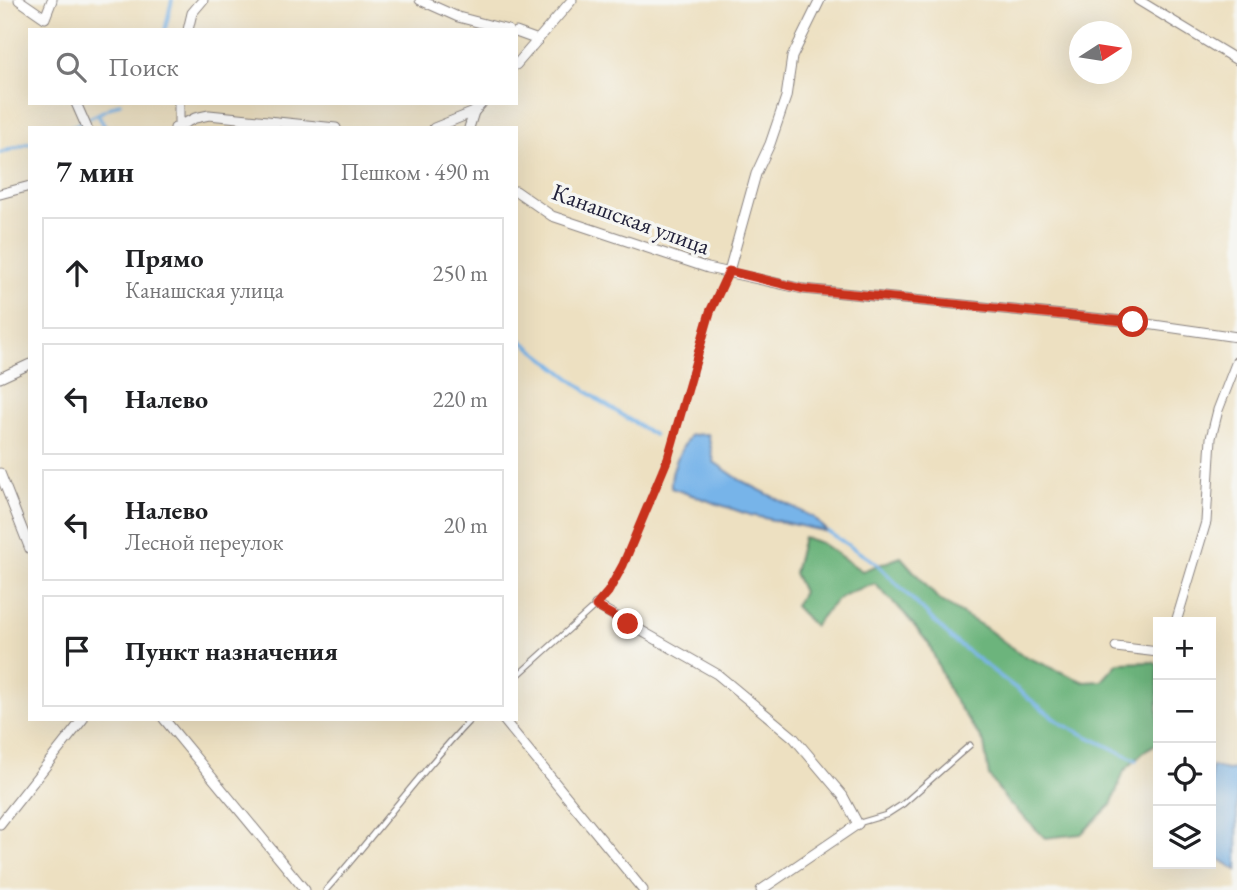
<!DOCTYPE html>
<html lang="ru">
<meta charset="utf-8">
<style>
body{margin:0;font-family:"EB Garamond",serif;background:#f6f6f6;color:#202124}
.controls{position:absolute;right:21px;bottom:21px;display:grid;overflow:hidden;border-radius:0px;box-shadow:0 7px 28px #0002}
.controls button{width:63px;height:63px;display:grid;place-items:center;padding:0;border:0;border-bottom:2px solid #e0e0e0;background:#fff;color:#202124;font:35px sans-serif}
.compass{position:absolute;left:1069px;top:21px;width:63px;height:63px;border-radius:50%;background:#fff;box-shadow:0 7px 28px #0002;rotate:78deg}
.stop{position:absolute;width:21px;height:21px;margin:-16px;border:5px solid #c8321e;border-radius:50%;background:#fff}
.stop.end{background:#c8321e;border-color:#fff;box-shadow:0 2px 7px #0008}
.list{margin:0;padding:0;list-style:none}
h2{display:flex;justify-content:space-between;align-items:center;height:91px;margin:0;padding:0 28px;font-size:30px}
h2 small{font-size:23px;font-weight:400;color:#757577}
.list li{display:grid;grid-template-columns:46px 1fr auto;gap:21px;align-items:center;box-sizing:border-box;height:112px;margin:0 14px 14px;padding:0 14px;border:2px solid #e0e0e0;border-radius:0px}
.list b{display:block;font-size:26px;white-space:nowrap}
.list p{margin:0;font-size:23px;white-space:nowrap;color:#757577}
.list em{font-size:23px;font-style:normal;color:#757577}
.icon{flex:none;width:38px;height:38px;fill:none;stroke:currentColor;stroke-width:2;stroke-linecap:round;stroke-linejoin:round}
.map{position:relative;flex:none;width:1237px;height:890px;overflow:hidden}
.search{position:absolute;background:#fff;box-shadow:0 7px 28px #0002;left:28px;top:28px;width:490px;height:77px;display:flex;align-items:center;gap:18px;box-sizing:border-box;padding:0 24px;border-radius:0px;color:#757577;font-size:26px}
.panel{position:absolute;background:#fff;box-shadow:0 7px 28px #0002;left:28px;top:126px;width:490px;height:595px;border-radius:0px}
.map>svg:first-child{display:block}
.forest{fill:#6cb47b;stroke:#476b5b;stroke-width:2}
.water{fill:#77b4e9;stroke:#4c6b92;stroke-width:2}
.lines{fill:none;stroke-linecap:round;stroke-linejoin:round}
.stream{stroke:#77b4e9;stroke-width:3.5}
.lane-casing{stroke:#88817e;stroke-width:7}
.street-casing{stroke:#88817e;stroke-width:11}
.lane{stroke:#fff;stroke-width:4.5}
.street{stroke:#fff;stroke-width:9}
.route{stroke:#c8321e;stroke-width:9}
.labels{text-anchor:middle;stroke-width:7;stroke-linejoin:round;paint-order:stroke}
.street-label{font-size:24px;fill:#22223b;stroke:#f6f6f2}
</style>
<div class="map">
<svg width="1237" height="890" viewBox="0 0 1237 890">
<rect width="100%" height="100%" fill="#f6f6f2"/>
<filter id="ink" filterUnits="userSpaceOnUse"><feTurbulence type="fractalNoise" baseFrequency=".0143" numOctaves="2"/><feDisplacementMap in="SourceGraphic" scale="14" xChannelSelector="R" yChannelSelector="G"/><feConvolveMatrix kernelMatrix="1 2 1 2 8 2 1 2 1" color-interpolation-filters="sRGB"/></filter>
<filter id="wash" filterUnits="userSpaceOnUse"><feTurbulence type="fractalNoise" baseFrequency=".00686" numOctaves="4" result="noise"/><feDisplacementMap in="SourceGraphic" scale="28" xChannelSelector="R" yChannelSelector="G"/><feGaussianBlur stdDeviation="1.57" result="paint"/><feColorMatrix in="noise" values="0 0 0 0 0 0 0 0 0 0 0 0 0 0 0 0 0 1.4 0 .05"/><feComposite in="paint" operator="in"/></filter>
<g filter="url(#wash)">
<rect width="100%" height="100%" fill="#ede0c1"/>
<path class="forest" d="M803,537L821,543L862,571L901,557L939,600L986,628L1020,654L1084,682L1102,681L1118,663L1154,662L1158,666V743L1147,749L1124,771L1111,805L1081,834L1045,838L1007,801L989,776L984,743L951,695L929,644L904,613L875,584C841,593 835,599 814,626L795,606L803,592L794,573Z"/>
<g class="water">
<path d="M708,434L714,462L740,480L813,517L828,532L750,515L671,488C670,469 680,451 690,435Z"/>
<path d="M1211,766L1227,770L1237,769V870L1211,854Z"/>
</g>
<g class="lines">
<g class="stream">
<path d="M165,30L172,0"/>
<path d="M98,115L106,128"/>
<path d="M69,128L120,103"/>
<path d="M0,153L30,143"/>
<path d="M516,336L598,400L654,435"/>
<path d="M828,532L877,564L952,639L1062,724L1136,760"/>
</g>
</g>
</g>
<g filter="url(#ink)">
<g class="lines">
<defs>
<g id="lane">
<path d="M516,677L596,605L608,592L623,565L668,458L710,312L728,272"/>
<path d="M859,823L886,815L903,804L970,745"/>
<path d="M326,890C376,834 419,773 471,719"/>
</g>
<g id="street">
<path d="M19,0L45,18L52,0"/>
<path d="M420,0L458,17L508,30"/>
<path d="M1138,0L1237,60"/>
<path d="M188,30L192,13L203,0"/>
<path d="M516,32L538,40"/>
<path d="M516,65L572,0"/>
<path d="M76,103L87,128"/>
<path d="M179,125V103"/>
<path d="M175,128L195,118L209,115L336,128"/>
<path d="M434,128L474,112L482,103"/>
<path d="M469,128L474,112"/>
<path d="M516,191L552,216L708,268L803,289L1133,322L1237,337"/>
<path d="M0,194L30,186"/>
<path d="M729,271L756,174L770,144L786,97L792,57L820,0"/>
<path d="M0,378L30,364"/>
<path d="M0,473L30,549"/>
<path d="M596,605L717,674L794,738L843,796L858,824L761,890"/>
<path d="M1176,622L1206,522L1211,438L1218,410L1237,361"/>
<path d="M1116,647L1158,652"/>
<path d="M164,719L305,890"/>
<path d="M503,719L643,890"/>
<path d="M0,824L83,719"/>
</g>
</defs>
<use href="#lane" class="lane-casing"/>
<use href="#street" class="street-casing"/>
<use href="#lane" class="lane"/>
<use href="#street" class="street"/>
</g>
</g>
<g class="lines" filter="url(#ink)">
<path class="route" d="M628,624L596,606L608,592L623,565L668,458L710,312L729,271L803,289L1133,322"/>
</g>
<g class="labels">
<g class="street-label">
<text transform="translate(631 219) rotate(20)" y="8">Канашская улица</text>
</g>
</g>
</svg>
<div class="controls">
<button>+</button>
<button>−</button>
<button><svg class="icon" aria-label="locate" viewBox="0 0 24 24"><circle cx="12" cy="12" r="6"/><path d="M12 2v4M12 18v4M2 12h4M18 12h4"/></svg></button>
<button><svg class="icon" aria-label="layers" viewBox="0 0 24 24"><path d="M12 4l9 5-9 5-9-5zM3 14l9 5 9-5"/></svg></button>
</div>
<svg class="compass" viewBox="-18 -18 36 36"><path d="M0-13l5 13h-10z" fill="#e53935"/><path d="M0 13l5-13h-10z" fill="#757577"/></svg>
<div class="stop" style="left:1133px;top:322px"></div>
<div class="stop end" style="left:628px;top:624px"></div>
<div class="search"><svg class="icon" aria-label="search" viewBox="0 0 24 24"><circle cx="10" cy="10" r="6"/><path d="M15 15l6 6"/></svg>Поиск</div>
<section class="panel">
<h2>7 мин<small>Пешком · 490 m</small></h2>
<ul class="list">
<li><svg class="icon" aria-label="ahead" viewBox="0 0 24 24"><path d="M12 20V5M6 11l6-6 6 6"/></svg><div><b>Прямо</b><p>Канашская улица</p></div><em>250 m</em></li>
<li><svg class="icon" aria-label="left" viewBox="0 0 24 24"><path d="M17 20v-9H6M10 6l-5 5 5 5"/></svg><div><b>Налево</b></div><em>220 m</em></li>
<li><svg class="icon" aria-label="left" viewBox="0 0 24 24"><path d="M17 20v-9H6M10 6l-5 5 5 5"/></svg><div><b>Налево</b><p>Лесной переулок</p></div><em>20 m</em></li>
<li><svg class="icon" aria-label="arrive" viewBox="0 0 24 24"><path d="M6 21V4h12l-3 4 3 4H6"/></svg><div><b>Пункт назначения</b></div></li>
</ul>
</section>
</div>
